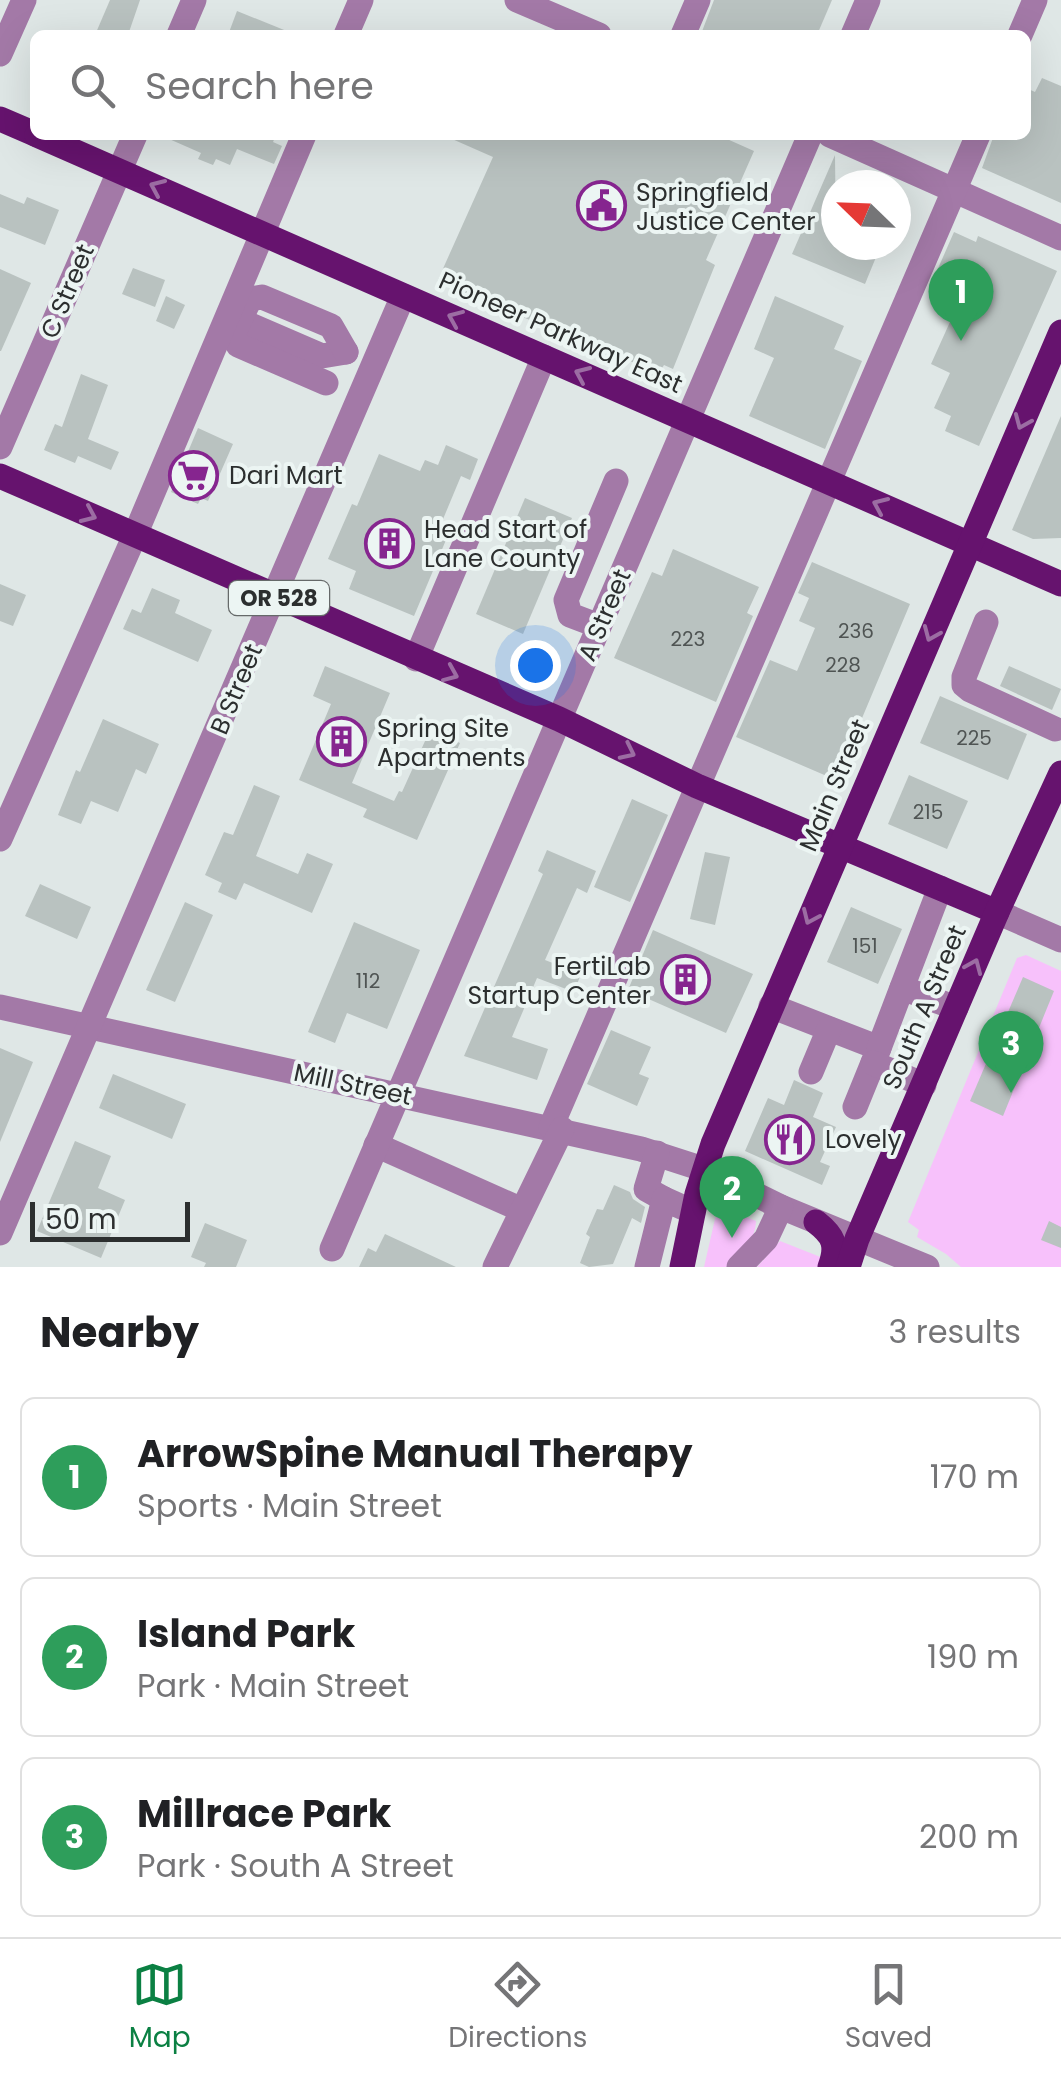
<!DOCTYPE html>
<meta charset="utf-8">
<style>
body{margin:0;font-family:Poppins,sans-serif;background:#f6f6f6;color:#202124}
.compass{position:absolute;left:821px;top:170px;width:90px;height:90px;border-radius:50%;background:#fff;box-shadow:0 10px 40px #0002;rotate:293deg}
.scale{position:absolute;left:30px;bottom:25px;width:160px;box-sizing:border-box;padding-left:10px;border:5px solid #2c2f2f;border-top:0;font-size:28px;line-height:35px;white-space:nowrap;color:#2c2f2f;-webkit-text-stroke:8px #ecf5f3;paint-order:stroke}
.you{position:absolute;left:535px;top:665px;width:35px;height:35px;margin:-25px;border:8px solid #fff;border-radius:50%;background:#1a73e8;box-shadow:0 0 0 15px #1a73e833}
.badge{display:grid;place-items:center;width:65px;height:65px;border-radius:50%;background:#0b8043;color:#fff;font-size:32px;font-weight:700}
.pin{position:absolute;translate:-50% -82px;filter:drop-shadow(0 2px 5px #0008)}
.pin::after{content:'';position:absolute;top:52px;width:35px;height:30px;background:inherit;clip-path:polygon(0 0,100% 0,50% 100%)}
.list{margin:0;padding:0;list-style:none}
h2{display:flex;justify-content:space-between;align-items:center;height:130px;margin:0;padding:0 40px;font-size:42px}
h2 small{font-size:32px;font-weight:400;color:#757577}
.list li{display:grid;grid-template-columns:65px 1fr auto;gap:30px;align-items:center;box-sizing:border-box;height:160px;margin:0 20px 20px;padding:0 20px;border:2px solid #e0e0e0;border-radius:15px}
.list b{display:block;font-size:38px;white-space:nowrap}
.list p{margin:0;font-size:32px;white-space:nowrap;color:#757577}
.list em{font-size:32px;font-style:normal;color:#757577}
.icon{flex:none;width:55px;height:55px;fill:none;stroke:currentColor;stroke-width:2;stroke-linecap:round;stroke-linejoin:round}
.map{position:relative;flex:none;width:1061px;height:1267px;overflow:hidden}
.search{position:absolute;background:#fff;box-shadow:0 10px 40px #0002;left:30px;right:30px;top:30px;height:110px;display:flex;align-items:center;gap:25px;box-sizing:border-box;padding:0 35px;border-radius:15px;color:#757577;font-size:38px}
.sheet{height:670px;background:#fff}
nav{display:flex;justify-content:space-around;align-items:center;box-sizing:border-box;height:140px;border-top:2px solid #e0e0e0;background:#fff;font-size:28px;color:#757577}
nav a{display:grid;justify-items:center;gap:5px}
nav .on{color:#0b8043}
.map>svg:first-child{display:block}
.green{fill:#f7c1fb}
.building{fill:#b9c2c0}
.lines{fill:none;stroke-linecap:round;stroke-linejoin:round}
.minor{stroke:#a379a7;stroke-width:25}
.major{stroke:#66136e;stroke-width:25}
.oneway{stroke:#9c6da3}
.labels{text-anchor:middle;stroke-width:8;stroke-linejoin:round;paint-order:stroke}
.number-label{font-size:20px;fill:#4f5453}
.shield{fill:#ecf5f3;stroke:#666a6a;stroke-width:2.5}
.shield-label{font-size:22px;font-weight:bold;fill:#2c2f2f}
.poi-label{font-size:25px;fill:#2c2f2f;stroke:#ecf5f3;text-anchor:start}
.street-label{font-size:25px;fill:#2c2f2f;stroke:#ecf5f3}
</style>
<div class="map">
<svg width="1061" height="1267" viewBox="0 0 1061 1267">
<rect width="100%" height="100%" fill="#dfe7e6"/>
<g class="green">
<path d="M1026,955L1061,971V1267H961L946,1254L917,1237L919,1230L908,1222L1017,958Z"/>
<path d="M723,1208L756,1221C755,1242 741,1253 726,1267H704L715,1219Z"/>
<path d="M780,1241L823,1258L820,1267H757Z"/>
</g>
<g class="building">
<path d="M110,0H140L128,35H95Z"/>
<path d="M714,0H832L817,35H704L701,34Z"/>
<path d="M237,11L294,34V35H228Z"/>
<path d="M1042,78L1061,86V203L982,168L994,135H1026V88L1035,92Z"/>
<path d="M160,135H276L273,142L282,146L274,164L237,149L230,165L216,159L213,165L198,159L201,153Z"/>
<path d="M443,135H718L754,151L706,260L715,265L673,369L664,365L659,373L437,282L493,157Z"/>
<path d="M835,155L836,245H881L865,284L792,254Z"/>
<path d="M0,194L24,204L27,197L59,210L45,245L0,227Z"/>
<path d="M954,232L976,242L978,236L1057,271L979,446L945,431L951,416L934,408L950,373L931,364L959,302L929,289Z"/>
<path d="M133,268L165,280L155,307L122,294Z"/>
<path d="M0,269L31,283L1,351H0Z"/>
<path d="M166,296L185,305L174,329L156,321Z"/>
<path d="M775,296L844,326L834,349L862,361L825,449L749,416L774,358L754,349Z"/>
<path d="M81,374L108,385L88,439L119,452L111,470L78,456L75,463L44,450L55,424L62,427Z"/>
<path d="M1061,416V538L1033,539L1012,530Z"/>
<path d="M198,428L233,444L208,501L201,498L198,504L171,492Z"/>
<path d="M446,445L478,459L470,480L461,476L441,524L451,528L414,616L349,589L356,571L328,559L352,504L357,506L379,454L420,471L425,460L438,465Z"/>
<path d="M525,498L572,518L523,634L476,614Z"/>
<path d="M673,549L759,587L747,613L753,616L716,702L614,658L652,572L662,576Z"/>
<path d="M812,562L910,604L836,780L736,737L770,660L797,671L815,628L799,621L809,598L798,593Z"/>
<path d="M0,584L26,595L13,626L0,621Z"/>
<path d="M152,588L180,600L175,613L212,630L198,662L123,629L132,609L141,613Z"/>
<path d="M325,666L390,693L352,783L394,801L399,791L402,792L430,730L460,743L417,840L363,817L367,809L299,780L331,704L313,696Z"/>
<path d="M1009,666L1061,689L1052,710L1000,686Z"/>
<path d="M940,696L1027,734L1008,780L920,743Z"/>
<path d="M103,719L159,744L146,774L136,769L118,812L91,801L81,824L58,815L76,770L80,772Z"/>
<path d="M909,775L968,801L947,849L888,824Z"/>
<path d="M254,785L280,796L256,856L298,874L307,853L333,864L312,913L244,883L236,900L218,892L222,883L205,875L224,832L233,835Z"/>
<path d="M632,799L668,815L630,902L594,887Z"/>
<path d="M547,850L596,871L587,893L577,888L545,960L581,974L574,992L537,978L512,1037L548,1049L537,1080L464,1056L543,874L538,871Z"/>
<path d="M705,852L730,857L715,925L690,919Z"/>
<path d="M40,884L91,907L77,939L25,916Z"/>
<path d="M185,902L213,915L175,1002L146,990Z"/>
<path d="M851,907L902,929L878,984L827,962Z"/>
<path d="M354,922L420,950L387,1029L347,1013L335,1043L308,1032Z"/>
<path d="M653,930L753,974L726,1033L628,990Z"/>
<path d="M1023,977L1054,991L1003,1116L970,1101Z"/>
<path d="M611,1030L651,1047L639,1074L649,1078L637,1106L587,1084Z"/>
<path d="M0,1048L33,1062L0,1142Z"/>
<path d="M113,1074L186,1104L172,1139L99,1108Z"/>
<path d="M794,1080L823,1093L813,1117L836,1127L820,1162L830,1166L822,1185L745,1151L768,1098L784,1105Z"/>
<path d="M75,1141L111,1156L98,1188L125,1200L101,1258L37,1231Z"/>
<path d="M614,1185L630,1192L633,1199L645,1207L641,1223L632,1218L613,1264L589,1267L580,1263L590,1237L586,1234L597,1209L603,1210Z"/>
<path d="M1049,1221L1061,1227V1248L1041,1240Z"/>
<path d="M205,1223L247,1240L236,1267H204L206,1263L191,1257Z"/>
<path d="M385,1234L456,1267H359L368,1248L376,1252Z"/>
</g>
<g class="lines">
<g class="minor">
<path d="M517,0L599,35"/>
<path d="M179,35L194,0"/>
<path d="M346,35L361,0"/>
<path d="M683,35L698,0"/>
<path d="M853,35L868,0"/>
<path d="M1020,35L1035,0"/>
<path d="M0,54L24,0"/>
<path d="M830,135L1061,238"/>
<path d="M239,320L322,356L346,352"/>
<path d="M326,383L238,345L233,334L250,299L262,297L331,326L346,352"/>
<path d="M0,447L135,135"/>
<path d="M986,622L964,677V685L970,690L1055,729"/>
<path d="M599,626L570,615L566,600L616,481"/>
<path d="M416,659L544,357"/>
<path d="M0,839L135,535L304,135"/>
<path d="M997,912L1061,940"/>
<path d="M902,988L956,1008"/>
<path d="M771,1006L879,1048L855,1107"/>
<path d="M0,1007L641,1149L703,1169L781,1207L927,1267"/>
<path d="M879,1048L940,888"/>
<path d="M873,1063L924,1085"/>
<path d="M811,1072L829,1029"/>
<path d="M551,1127L978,135"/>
<path d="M376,1145L522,1210"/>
<path d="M657,1153L646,1189L664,1199"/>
<path d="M0,1233L403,296"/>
<path d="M332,1249L810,135"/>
<path d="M495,1267L562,1129"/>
<path d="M647,1267L664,1199L693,1212"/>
<path d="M739,1267L766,1239L781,1207"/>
</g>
<g class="major">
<path d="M0,119L35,134"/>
<path d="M37,135L1061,584"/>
<path d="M0,476L559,719L697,786L997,912"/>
<path d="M816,1222C834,1236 838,1245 830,1267"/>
<path d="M682,1267L697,1194L713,1144L1061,332"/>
<path d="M848,1267L857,1239L997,912L1061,773"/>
</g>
</g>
<defs><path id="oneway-chevron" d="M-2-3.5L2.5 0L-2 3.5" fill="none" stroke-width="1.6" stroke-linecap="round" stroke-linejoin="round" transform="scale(2.5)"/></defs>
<g class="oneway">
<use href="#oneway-chevron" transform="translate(157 187) rotate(-156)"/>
<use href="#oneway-chevron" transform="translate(455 318) rotate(-157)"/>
<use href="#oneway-chevron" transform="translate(582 374) rotate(-156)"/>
<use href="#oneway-chevron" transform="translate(1022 422) rotate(113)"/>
<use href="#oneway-chevron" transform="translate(880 505) rotate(-156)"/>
<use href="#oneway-chevron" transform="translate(89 515) rotate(24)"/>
<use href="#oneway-chevron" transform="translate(931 634) rotate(113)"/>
<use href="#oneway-chevron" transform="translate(451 674) rotate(23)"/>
<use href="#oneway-chevron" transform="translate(628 752) rotate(26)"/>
<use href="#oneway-chevron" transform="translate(810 917) rotate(114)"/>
<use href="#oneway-chevron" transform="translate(974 966) rotate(-67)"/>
</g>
<defs>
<symbol id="civic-ring" viewBox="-11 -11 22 22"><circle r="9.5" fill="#ecf5f3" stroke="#86258f" stroke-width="1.5"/><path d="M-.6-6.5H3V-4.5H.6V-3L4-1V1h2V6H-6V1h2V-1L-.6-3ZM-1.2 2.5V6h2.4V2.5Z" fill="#86258f"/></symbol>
<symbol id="supermarket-ring" viewBox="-11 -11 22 22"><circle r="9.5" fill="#ecf5f3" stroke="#86258f" stroke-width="1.5"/><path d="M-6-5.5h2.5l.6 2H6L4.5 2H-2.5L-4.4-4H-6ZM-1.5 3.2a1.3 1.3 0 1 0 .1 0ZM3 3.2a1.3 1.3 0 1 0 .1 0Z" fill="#86258f"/></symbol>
<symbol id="building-ring" viewBox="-11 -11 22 22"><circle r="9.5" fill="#ecf5f3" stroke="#86258f" stroke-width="1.5"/><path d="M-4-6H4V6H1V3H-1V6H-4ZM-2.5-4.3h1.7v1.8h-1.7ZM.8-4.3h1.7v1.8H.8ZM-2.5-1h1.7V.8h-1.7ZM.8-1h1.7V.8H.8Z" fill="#86258f"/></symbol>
<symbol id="restaurant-ring" viewBox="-11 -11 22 22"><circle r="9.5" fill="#ecf5f3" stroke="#86258f" stroke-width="1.5"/><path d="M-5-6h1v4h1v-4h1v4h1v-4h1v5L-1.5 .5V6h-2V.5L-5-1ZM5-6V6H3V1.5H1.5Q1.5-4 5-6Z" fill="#86258f"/></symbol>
</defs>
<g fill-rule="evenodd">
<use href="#civic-ring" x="574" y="178" width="55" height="55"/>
<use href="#supermarket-ring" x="166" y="448" width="55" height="55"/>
<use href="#building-ring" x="362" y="516" width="55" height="55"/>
<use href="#building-ring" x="314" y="714" width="55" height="55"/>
<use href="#building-ring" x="658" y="952" width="55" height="55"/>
<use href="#restaurant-ring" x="762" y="1112" width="55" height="55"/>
</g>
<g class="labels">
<g class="number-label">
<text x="856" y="638">236</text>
<text x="688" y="646">223</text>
<text x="843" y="672">228</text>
<text x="974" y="745">225</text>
<text x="928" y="819">215</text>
<text x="865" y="953">151</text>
<text x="368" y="988">112</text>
</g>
<rect class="shield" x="229" y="581" width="100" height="34" rx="8"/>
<g class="shield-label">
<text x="279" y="606">OR 528</text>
</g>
<g class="poi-label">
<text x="636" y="201">Springfield<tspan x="636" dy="29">Justice Center</tspan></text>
<text x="229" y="484">Dari Mart</text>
<text x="424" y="538">Head Start of<tspan x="424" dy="29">Lane County</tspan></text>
<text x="377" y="737">Spring Site<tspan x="377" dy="29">Apartments</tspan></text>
<text x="651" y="975" text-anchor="end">FertiLab<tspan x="651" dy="29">Startup Center</tspan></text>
<text x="825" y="1148">Lovely</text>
</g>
<g class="street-label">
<text transform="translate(67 291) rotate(-67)" y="9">C Street</text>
<text transform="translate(561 332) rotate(24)" y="9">Pioneer Parkway East</text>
<text transform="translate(604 615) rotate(-67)" y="9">A Street</text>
<text transform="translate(236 689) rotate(-67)" y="9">B Street</text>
<text transform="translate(834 785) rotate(-67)" y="9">Main Street</text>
<text transform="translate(924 1007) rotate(-67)" y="9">South A Street</text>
<text transform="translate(353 1084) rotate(12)" y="9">Mill Street</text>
</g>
</g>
</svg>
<svg class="compass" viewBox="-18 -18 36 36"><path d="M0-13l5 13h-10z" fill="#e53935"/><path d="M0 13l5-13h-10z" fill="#757577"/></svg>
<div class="scale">50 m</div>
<div class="you"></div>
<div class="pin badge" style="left:961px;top:341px;background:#2e9e5b">1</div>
<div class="pin badge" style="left:732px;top:1238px;background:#2e9e5b">2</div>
<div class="pin badge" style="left:1011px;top:1093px;background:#2e9e5b">3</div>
<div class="search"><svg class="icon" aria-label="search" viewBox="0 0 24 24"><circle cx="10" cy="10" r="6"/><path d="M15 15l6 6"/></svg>Search here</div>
</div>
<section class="sheet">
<h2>Nearby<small>3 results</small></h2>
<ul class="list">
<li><span class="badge" style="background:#2e9e5b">1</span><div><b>ArrowSpine Manual Therapy</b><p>Sports · Main Street</p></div><em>170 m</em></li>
<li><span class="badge" style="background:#2e9e5b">2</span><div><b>Island Park</b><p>Park · Main Street</p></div><em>190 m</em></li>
<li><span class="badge" style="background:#2e9e5b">3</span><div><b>Millrace Park</b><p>Park · South A Street</p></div><em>200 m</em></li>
</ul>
</section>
<nav>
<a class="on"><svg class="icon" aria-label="map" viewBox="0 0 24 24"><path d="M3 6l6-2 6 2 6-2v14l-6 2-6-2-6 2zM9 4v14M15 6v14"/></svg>Map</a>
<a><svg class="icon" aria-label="directions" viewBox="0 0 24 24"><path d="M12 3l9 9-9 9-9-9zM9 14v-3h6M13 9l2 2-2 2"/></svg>Directions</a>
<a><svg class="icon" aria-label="saved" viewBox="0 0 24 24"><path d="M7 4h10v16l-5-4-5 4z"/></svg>Saved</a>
</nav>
